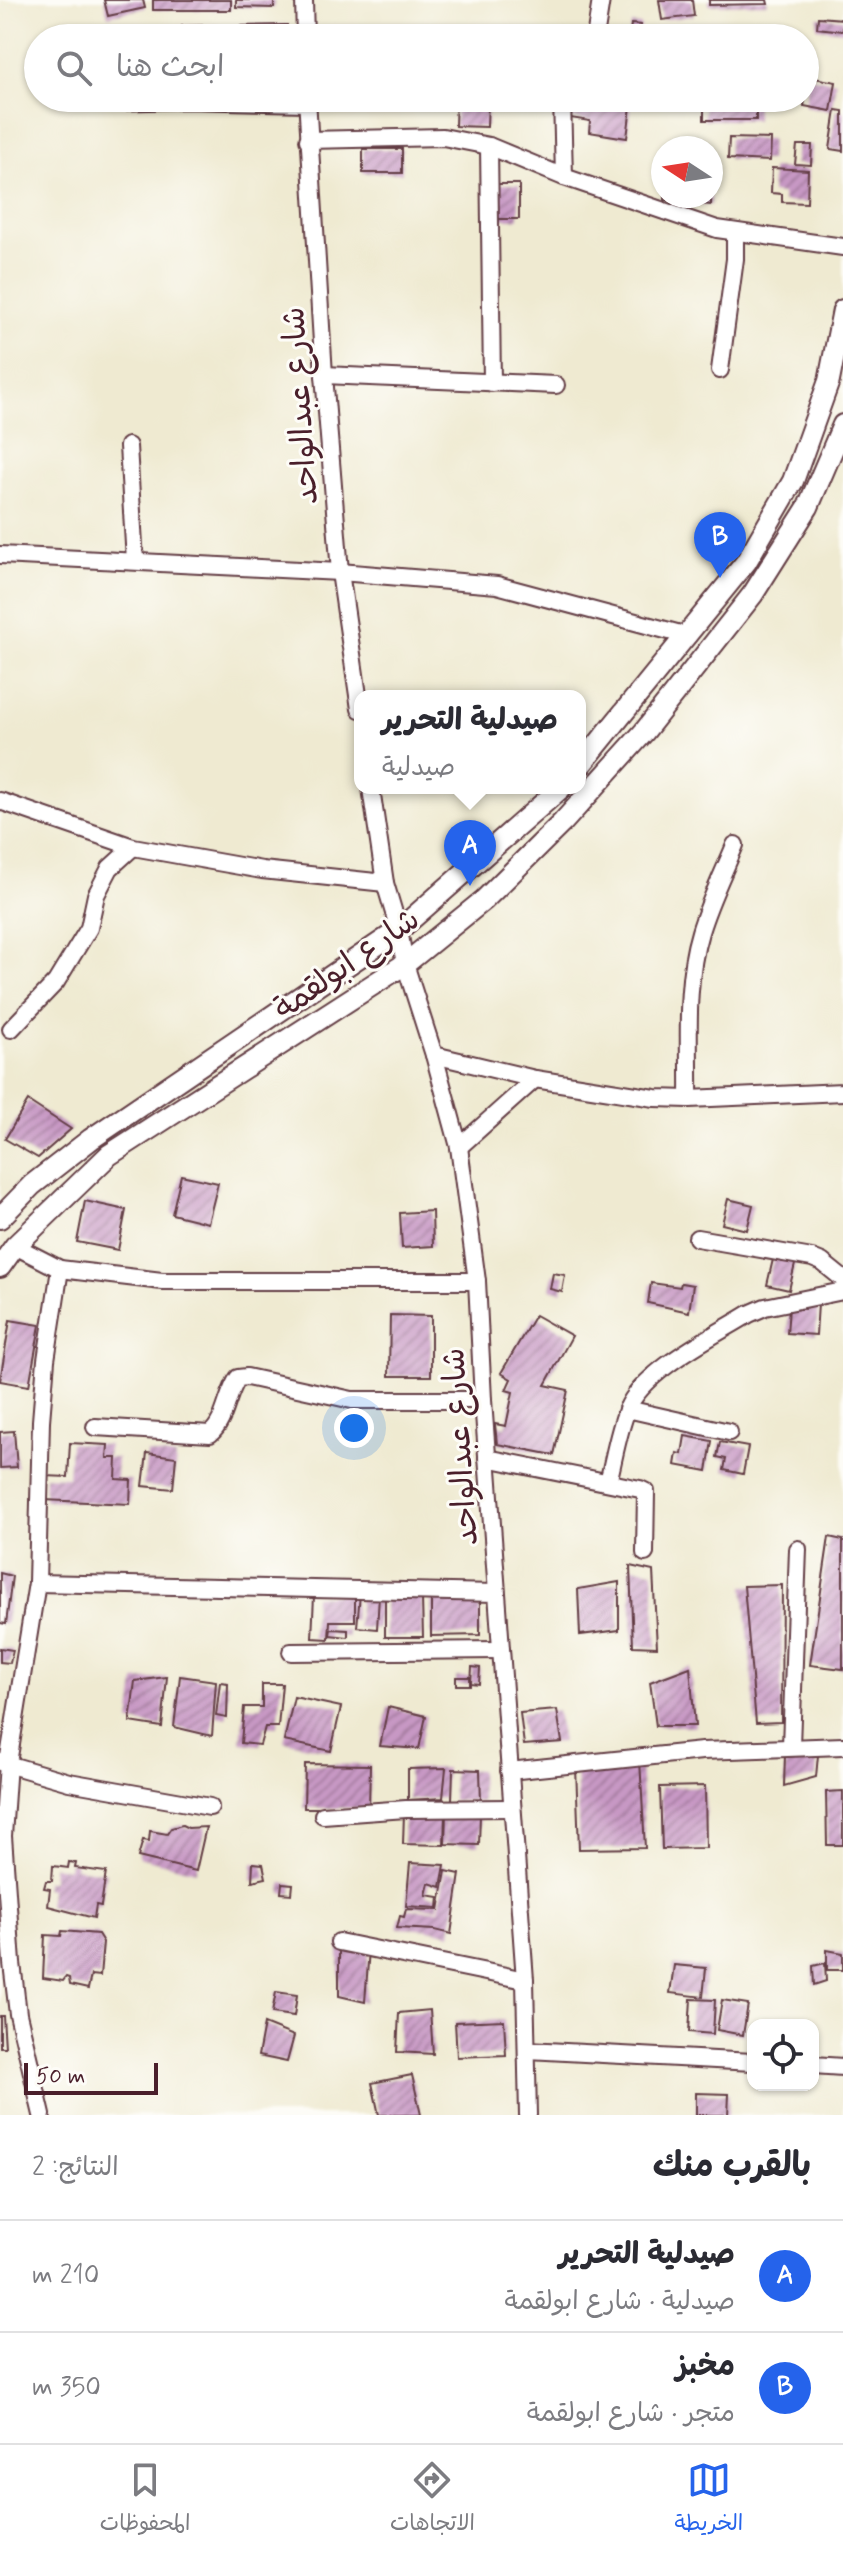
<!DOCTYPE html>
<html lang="ar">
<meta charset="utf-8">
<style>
body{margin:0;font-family:Mynerve,"Playpen Sans Arabic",sans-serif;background:#f2f2f3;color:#2b2b33;direction:rtl}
.controls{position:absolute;right:24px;bottom:24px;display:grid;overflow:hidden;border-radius:16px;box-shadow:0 2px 6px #0004}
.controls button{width:72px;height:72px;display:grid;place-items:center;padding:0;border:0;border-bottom:2px solid #e1e1e2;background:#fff;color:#2b2b33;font:40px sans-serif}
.compass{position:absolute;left:651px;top:136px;width:72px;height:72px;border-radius:50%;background:#fff;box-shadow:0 2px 6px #0004;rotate:282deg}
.scale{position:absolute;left:24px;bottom:20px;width:134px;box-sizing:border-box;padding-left:8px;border:4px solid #4a1f2b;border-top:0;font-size:22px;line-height:28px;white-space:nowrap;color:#4a1f2b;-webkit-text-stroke:6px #fdfcf7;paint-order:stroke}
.you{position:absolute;left:354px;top:1428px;width:28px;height:28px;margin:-20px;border:6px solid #fff;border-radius:50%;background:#1a73e8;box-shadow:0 0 0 12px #1a73e833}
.badge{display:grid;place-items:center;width:52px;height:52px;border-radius:50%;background:#2563eb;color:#fff;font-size:26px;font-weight:700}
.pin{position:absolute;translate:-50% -66px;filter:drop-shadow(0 2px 4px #0008)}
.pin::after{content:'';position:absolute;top:42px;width:28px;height:24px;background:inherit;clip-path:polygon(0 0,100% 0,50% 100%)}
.popup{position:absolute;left:354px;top:690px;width:232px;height:104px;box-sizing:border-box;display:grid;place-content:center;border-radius:16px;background:#fff;filter:drop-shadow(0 2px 6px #0005);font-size:26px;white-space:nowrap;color:#7c7c81}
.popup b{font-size:30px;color:#2b2b33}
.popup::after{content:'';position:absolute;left:50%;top:100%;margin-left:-16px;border:16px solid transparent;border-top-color:#fff}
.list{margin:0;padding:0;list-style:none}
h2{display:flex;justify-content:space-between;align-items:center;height:104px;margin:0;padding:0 32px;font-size:34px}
h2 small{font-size:26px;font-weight:400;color:#7c7c81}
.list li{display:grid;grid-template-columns:52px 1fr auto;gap:24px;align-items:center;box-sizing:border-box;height:112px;padding:0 32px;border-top:2px solid #e1e1e2}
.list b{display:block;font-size:30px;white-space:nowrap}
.list p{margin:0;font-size:26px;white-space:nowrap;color:#7c7c81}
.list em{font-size:26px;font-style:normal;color:#7c7c81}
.icon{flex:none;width:44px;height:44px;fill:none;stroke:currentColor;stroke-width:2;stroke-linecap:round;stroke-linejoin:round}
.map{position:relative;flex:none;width:843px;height:2115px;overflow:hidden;direction:ltr}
.search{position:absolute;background:#fff;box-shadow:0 2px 6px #0004;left:24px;right:24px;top:24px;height:88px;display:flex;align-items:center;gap:20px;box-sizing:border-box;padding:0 28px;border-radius:44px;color:#7c7c81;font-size:30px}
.sheet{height:328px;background:#fff}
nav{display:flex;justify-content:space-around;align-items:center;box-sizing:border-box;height:112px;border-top:2px solid #e1e1e2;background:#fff;font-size:22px;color:#7c7c81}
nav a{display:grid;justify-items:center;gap:4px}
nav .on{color:#2563eb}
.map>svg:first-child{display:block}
.building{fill:url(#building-hatch)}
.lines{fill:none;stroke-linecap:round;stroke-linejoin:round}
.minor-casing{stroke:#633d44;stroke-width:20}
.tertiary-casing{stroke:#633d44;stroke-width:24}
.minor{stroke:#fff;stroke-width:16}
.tertiary{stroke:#fff;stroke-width:20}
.labels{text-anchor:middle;stroke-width:6;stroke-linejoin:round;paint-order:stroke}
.street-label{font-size:32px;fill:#4a1f2b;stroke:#fdfcf7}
</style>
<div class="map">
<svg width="843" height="2115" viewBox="0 0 843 2115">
<defs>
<pattern id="building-hatch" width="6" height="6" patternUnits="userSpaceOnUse" patternTransform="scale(2)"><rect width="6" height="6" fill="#c798c4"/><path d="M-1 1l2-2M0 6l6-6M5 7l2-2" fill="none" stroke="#a47b9f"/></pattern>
</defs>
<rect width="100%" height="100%" fill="#fdfcf7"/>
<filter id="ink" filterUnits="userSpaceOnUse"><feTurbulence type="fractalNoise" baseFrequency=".0125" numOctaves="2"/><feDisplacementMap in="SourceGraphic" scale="16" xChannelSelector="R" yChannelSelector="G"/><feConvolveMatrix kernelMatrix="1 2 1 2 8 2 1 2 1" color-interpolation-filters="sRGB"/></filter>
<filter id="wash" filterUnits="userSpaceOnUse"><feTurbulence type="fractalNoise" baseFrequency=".006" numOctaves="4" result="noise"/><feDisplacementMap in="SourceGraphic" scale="32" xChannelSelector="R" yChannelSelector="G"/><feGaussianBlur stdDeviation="1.8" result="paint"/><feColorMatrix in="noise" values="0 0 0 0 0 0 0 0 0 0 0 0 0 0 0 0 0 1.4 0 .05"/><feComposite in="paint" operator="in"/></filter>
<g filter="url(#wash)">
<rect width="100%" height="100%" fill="#efead1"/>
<g id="blocks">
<g class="building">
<path d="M104,0H143L145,8L108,16Z"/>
<rect x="153" y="0" width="78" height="10"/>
<path d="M236,0H274V8L236,7Z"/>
<path d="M659,0H692L694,16L662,20Z"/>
<path d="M709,0H767L768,4L709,5Z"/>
<path d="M818,17L843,19V31L817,28Z"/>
<path d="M631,24L641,25L639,38H629Z"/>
<path d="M221,25L222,38H182V26Z"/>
<path d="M287,25V38H238V26Z"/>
<path d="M92,32L93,38H72V37Z"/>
<path d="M38,66V86H37L33,67Z"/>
<path d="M809,77L836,82L831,111L804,106Z"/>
<path d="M456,98H488L487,127L455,126Z"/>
<path d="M566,98H632L627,138L589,132L590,121L564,117Z"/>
<rect x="704" y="98" width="52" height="22"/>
<path d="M836,110L843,111V151L830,149Z"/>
<path d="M729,138L771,139L770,161L728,159Z"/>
<path d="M797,145H812L811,165L795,164Z"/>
<rect x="363" y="149" width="39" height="24"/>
<path d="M772,168L808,170L807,203L782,202V194L771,193Z"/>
<rect x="497" y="184" width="22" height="35"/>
<path d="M665,196H680L679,202L665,200Z"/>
<path d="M693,196H711V205L692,203Z"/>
<path d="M28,1101L71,1129L38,1158L5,1139Z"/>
<path d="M181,1175L218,1183L208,1223L172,1214Z"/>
<path d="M728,1199L753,1205L747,1230L722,1224Z"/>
<path d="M85,1201L126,1210L118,1250L77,1242Z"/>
<path d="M432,1211L433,1246L402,1248L400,1213Z"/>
<path d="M774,1255L796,1260L789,1290L767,1285Z"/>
<path d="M553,1273L565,1275L562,1292L550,1289Z"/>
<path d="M651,1283L680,1287L681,1283L693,1285L689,1312L648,1303Z"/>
<path d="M805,1303L818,1304L816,1335L787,1333L789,1308L805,1309Z"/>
<path d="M390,1315L431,1316V1376H389Z"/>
<path d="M535,1315L572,1336L545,1385L568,1390L554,1455L497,1444L495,1424L506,1426L513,1392L506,1390L511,1379L501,1373Z"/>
<path d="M10,1320L40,1325L29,1386L0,1381Z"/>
<path d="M14,1431L17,1467L0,1468V1432Z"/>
<path d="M685,1436L712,1441L707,1471L675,1465L677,1453L682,1454Z"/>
<path d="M720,1442L748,1447L743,1474L724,1470L726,1459L717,1457Z"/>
<path d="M70,1443L108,1445L107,1458H117L116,1479L131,1480L130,1504L44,1500L45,1476L68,1477Z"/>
<path d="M147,1453L176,1457L173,1489L143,1486Z"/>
<path d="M829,1537L843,1540V1669L810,1665Z"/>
<path d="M630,1566L653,1571L657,1647L633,1646Z"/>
<path d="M0,1573L12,1576L6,1624L0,1623Z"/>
<path d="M619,1582V1630L580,1635L578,1589Z"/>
<path d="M782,1585L781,1722L756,1723L744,1586Z"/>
<path d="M355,1593V1621H330L329,1639L312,1638L314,1596Z"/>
<path d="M360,1594L379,1596L377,1629L357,1627Z"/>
<path d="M422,1598L423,1637H385V1599Z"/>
<path d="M431,1598H480V1635L431,1636Z"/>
<path d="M331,1629L348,1630V1637L330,1635Z"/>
<path d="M0,1648L13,1650L10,1663L0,1662Z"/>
<path d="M472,1667L480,1668L479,1684L471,1683Z"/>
<path d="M690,1667L695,1726H656L650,1682Z"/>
<path d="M180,1676L216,1681L212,1736L174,1727Z"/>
<path d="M167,1677L162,1727L130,1722L135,1681Z"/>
<rect x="456" y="1677" width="14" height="8"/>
<path d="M220,1682L228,1683L227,1718L216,1716Z"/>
<path d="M262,1684H282L278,1727H265L260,1745L241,1743L244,1707H262Z"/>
<path d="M294,1697L341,1707L331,1751L284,1741Z"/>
<path d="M388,1707L426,1716L419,1749L380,1746Z"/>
<path d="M557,1710L562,1742L524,1745L520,1713Z"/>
<path d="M785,1755H818L816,1777L784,1786Z"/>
<path d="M640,1760L645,1848L579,1849L576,1767Z"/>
<path d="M305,1764L370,1765L369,1808H304Z"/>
<path d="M446,1768L443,1798L408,1800V1769Z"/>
<path d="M453,1769L480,1770L481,1802L452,1800Z"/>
<path d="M705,1786L706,1848L662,1849L660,1787Z"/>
<path d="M843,1791V1845H827L826,1792Z"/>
<path d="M404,1813L445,1814L444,1845L403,1844Z"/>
<path d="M446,1813L480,1814L479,1845L445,1844Z"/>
<path d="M182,1825L188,1828L206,1827L196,1871L138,1857L143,1840L149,1841L150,1831L167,1834L171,1828Z"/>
<path d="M69,1862L76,1863L75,1868L106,1872L101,1906L96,1905L94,1918L48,1906L50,1889L44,1888L46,1881H52L53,1866L68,1868Z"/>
<path d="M253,1863L263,1864L266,1878L252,1881Z"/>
<path d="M410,1863L445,1865L441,1887L429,1883L426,1895L439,1897L438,1908L406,1906Z"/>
<path d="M446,1871L460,1874L451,1934L435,1930L397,1928L400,1916L404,1917L406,1909L439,1910Z"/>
<path d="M282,1883L293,1884L292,1894L281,1893Z"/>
<path d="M62,1931L98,1934L103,1942L100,1976L91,1975L88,1989L70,1985L69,1978L66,1977L63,1981L43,1978L45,1935L61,1936Z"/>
<path d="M339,1942L369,1949L365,2002L339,1996Z"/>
<path d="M827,1950L843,1953V1970H827Z"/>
<path d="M825,1963L826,1981L814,1985L813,1966Z"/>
<path d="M674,1965L706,1968L703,1997L670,1993Z"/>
<path d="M276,1992L297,1995L294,2016L272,2013Z"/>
<path d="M691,1999L715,2000L713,2034L689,2032Z"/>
<path d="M722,2000L748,2004L743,2035L717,2030Z"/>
<path d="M430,2010L433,2054L397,2052L399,2013Z"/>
<path d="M0,2016H3L5,2047H0Z"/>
<path d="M504,2020L506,2055L457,2057L455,2022Z"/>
<path d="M264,2024L294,2036L287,2062L258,2056Z"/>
<path d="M412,2075L421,2115H379L372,2083Z"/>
<path d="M696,2093L729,2094L728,2115H696Z"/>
</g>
</g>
</g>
<g filter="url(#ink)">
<use href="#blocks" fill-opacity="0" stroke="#633d44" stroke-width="2"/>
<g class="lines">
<defs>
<g id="minor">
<path d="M304,0L305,38"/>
<path d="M595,38L601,0"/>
<path d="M307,98L324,375L340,572L360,709"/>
<path d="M562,98L564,177"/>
<path d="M109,102L189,100L307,103"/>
<path d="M308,140L443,137L489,146L564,177L717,229L843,247"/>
<path d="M489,146L492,383"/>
<path d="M720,370L735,259V233"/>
<path d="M324,375L556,385"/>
<path d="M128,446L135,561"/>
<path d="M0,555L340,572L497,585L688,636"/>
<path d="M371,788L385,883L399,930L405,964L434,1055L459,1147L477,1281L483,1400L525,1980L528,2115"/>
<path d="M0,801L133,847L262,870L385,883"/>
<path d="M11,1029L56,982L89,928L96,895L110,868L133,847"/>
<path d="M434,1055L535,1079L655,1098L689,1099L843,1092"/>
<path d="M689,1099C690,1044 684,985 700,932C709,902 723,874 735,845"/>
<path d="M459,1147L535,1079"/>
<path d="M697,1238L812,1258L822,1262L843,1279"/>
<path d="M15,1246L60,1269L162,1281H477"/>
<path d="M627,1409L729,1432"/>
<path d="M95,1427L210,1434C226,1421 226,1395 238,1378L247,1377L352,1400H483"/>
<path d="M487,1458L640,1489L646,1492L645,1553"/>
<path d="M608,1482C614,1459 618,1432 627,1410C642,1371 714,1336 749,1314L765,1307L843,1291"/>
<path d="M37,1583L496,1593"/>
<path d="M291,1652L500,1650"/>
<path d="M791,1746L798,1549"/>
<path d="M0,1762L69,1782L210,1807"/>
<path d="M509,1771L702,1751L843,1746"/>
<path d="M323,1815L406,1809L511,1808"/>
<path d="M339,1942L525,1980"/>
<path d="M528,2050L753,2062"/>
<path d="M813,2065L843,2067"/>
<path d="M42,2115L18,2014L12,1963L3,1836L8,1763L37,1583L41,1421L46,1360L60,1269"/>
</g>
<g id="tertiary">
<path d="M580,766L746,562L793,481L829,381L843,310"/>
<path d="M0,1218L32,1185L91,1139L399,930L561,788"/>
<path d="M0,1267L15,1246L109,1155L405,964L484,900L563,822L644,732L753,594L808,507L843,425"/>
</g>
</defs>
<use href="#minor" class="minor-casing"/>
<use href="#tertiary" class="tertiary-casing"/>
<use href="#minor" class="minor"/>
<use href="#tertiary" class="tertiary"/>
</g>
</g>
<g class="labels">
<g class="street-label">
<text transform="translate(299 406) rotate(-94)" y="11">شارع عبدالواحد</text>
<text transform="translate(346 963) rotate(-35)" y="11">شارع ابولقمة</text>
<text transform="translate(459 1447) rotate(-94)" y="11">شارع عبدالواحد</text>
</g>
</g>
</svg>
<div class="controls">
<button><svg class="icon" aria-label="locate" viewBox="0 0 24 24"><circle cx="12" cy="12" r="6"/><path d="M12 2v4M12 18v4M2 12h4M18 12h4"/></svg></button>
</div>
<svg class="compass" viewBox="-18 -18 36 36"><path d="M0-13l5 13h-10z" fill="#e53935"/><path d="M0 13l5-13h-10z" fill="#7c7c81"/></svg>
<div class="scale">50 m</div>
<div class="you"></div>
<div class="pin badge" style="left:470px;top:886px">A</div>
<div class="popup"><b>صيدلية التحرير</b>صيدلية</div>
<div class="pin badge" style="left:720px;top:578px">B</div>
<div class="search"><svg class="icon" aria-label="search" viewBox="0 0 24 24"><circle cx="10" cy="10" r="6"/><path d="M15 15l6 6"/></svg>ابحث هنا</div>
</div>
<section class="sheet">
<h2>بالقرب منك<small>النتائج: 2</small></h2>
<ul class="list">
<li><span class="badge">A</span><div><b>صيدلية التحرير</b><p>صيدلية · شارع ابولقمة</p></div><em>210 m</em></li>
<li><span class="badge">B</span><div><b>مخبز</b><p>متجر · شارع ابولقمة</p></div><em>350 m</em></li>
</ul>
</section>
<nav>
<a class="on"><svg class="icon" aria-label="map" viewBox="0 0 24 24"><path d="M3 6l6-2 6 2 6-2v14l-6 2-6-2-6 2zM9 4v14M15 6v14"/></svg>الخريطة</a>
<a><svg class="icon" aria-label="directions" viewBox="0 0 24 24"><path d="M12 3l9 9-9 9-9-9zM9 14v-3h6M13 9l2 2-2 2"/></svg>الاتجاهات</a>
<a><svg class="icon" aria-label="saved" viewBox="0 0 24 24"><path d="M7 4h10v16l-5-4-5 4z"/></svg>المحفوظات</a>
</nav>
